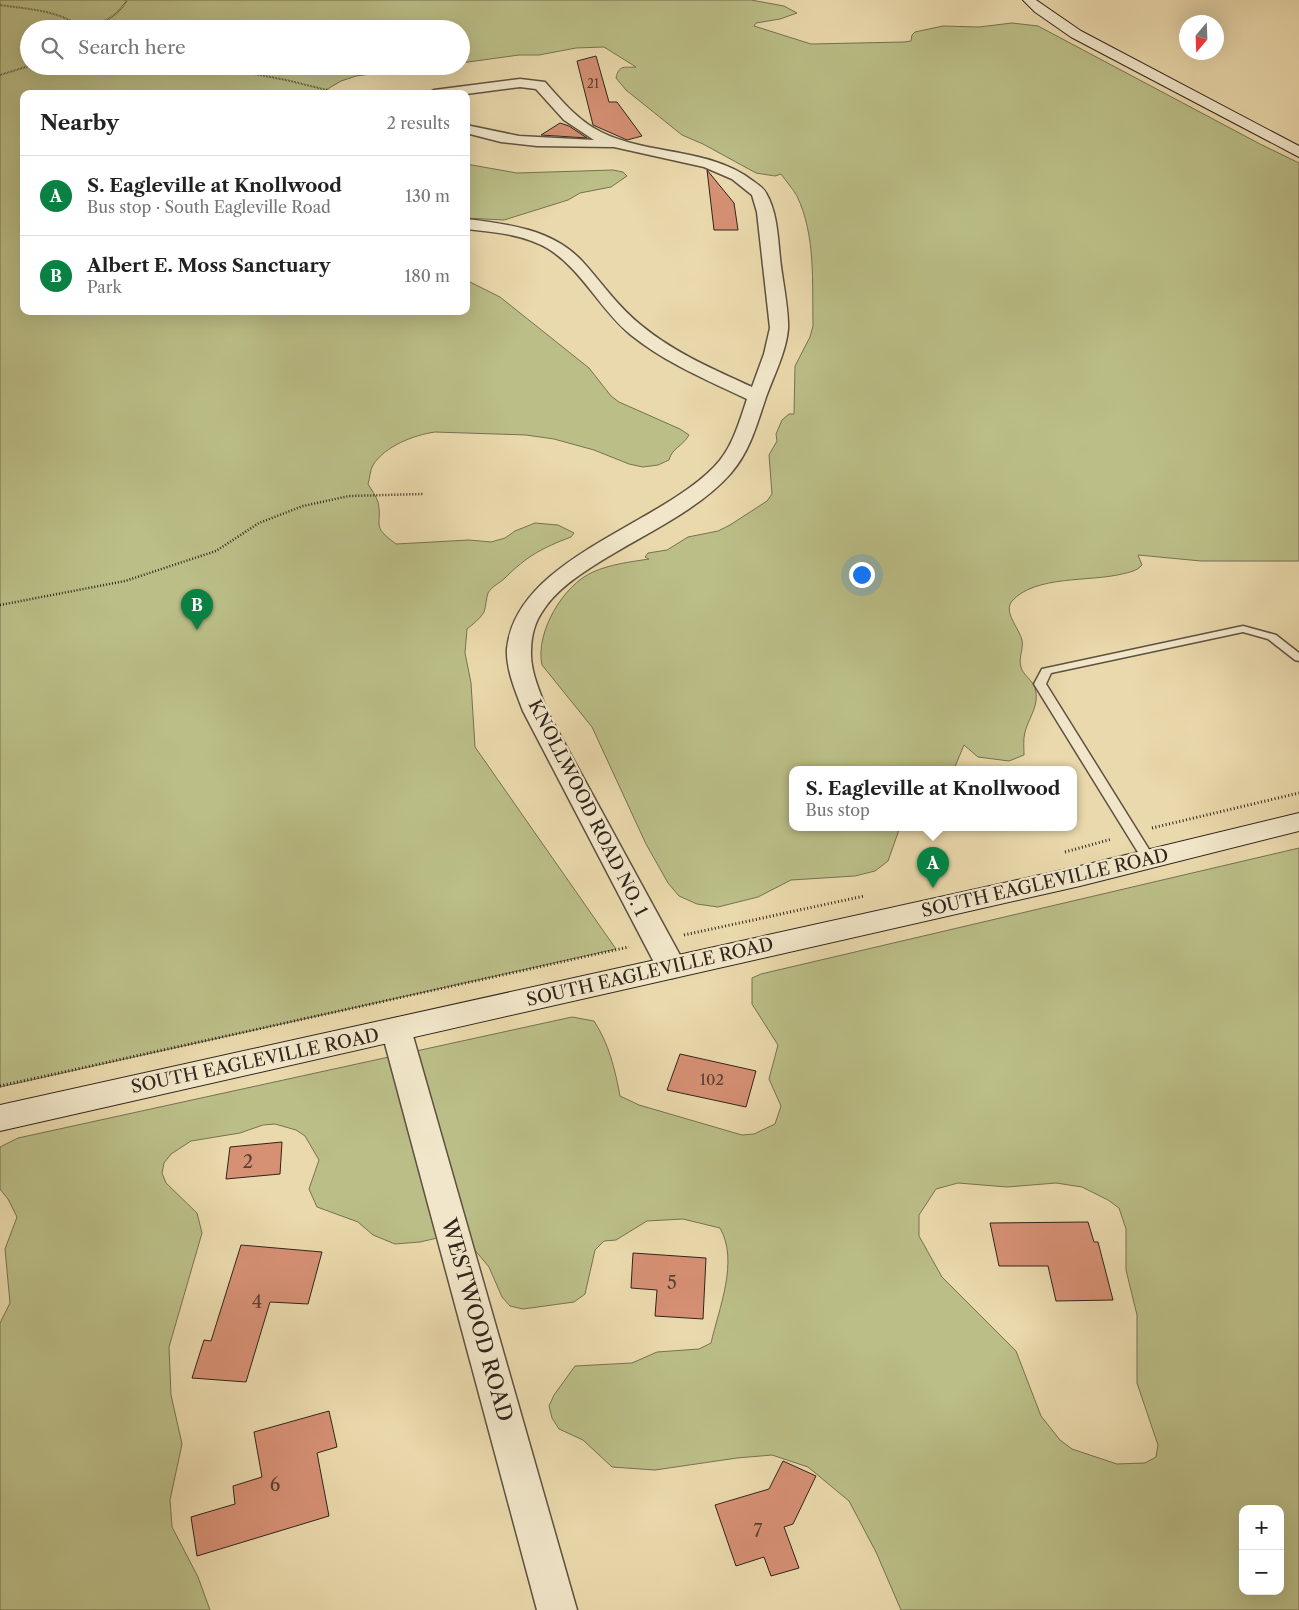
<!DOCTYPE html>
<meta charset="utf-8">
<style>
body{margin:0;font-family:"Libre Caslon Text",serif;background:#f2f2f2;color:#222}
.controls{position:absolute;right:15px;bottom:15px;display:grid;overflow:hidden;border-radius:10px;box-shadow:0 5px 20px #0002}
.controls button{width:45px;height:45px;display:grid;place-items:center;padding:0;border:0;border-bottom:1px solid #e0e0e0;background:#fff;color:#222;font:25px sans-serif}
.compass{position:absolute;left:1179px;top:15px;width:45px;height:45px;border-radius:50%;background:#fff;box-shadow:0 5px 20px #0002;rotate:199deg}
.you{position:absolute;left:861px;top:574px;width:18px;height:18px;margin:-12px;border:4px solid #fff;border-radius:50%;background:#1a73e8;box-shadow:0 0 0 8px #1a73e833}
.badge{display:grid;place-items:center;width:32px;height:32px;border-radius:50%;background:#0b8043;color:#fff;font-size:16px;font-weight:700}
.pin{position:absolute;translate:-50% -41px;filter:drop-shadow(0 1px 2px #0008)}
.pin::after{content:'';position:absolute;top:26px;width:18px;height:15px;background:inherit;clip-path:polygon(0 0,100% 0,50% 100%)}
.popup{position:absolute;left:789px;top:766px;width:288px;height:65px;box-sizing:border-box;display:grid;place-content:center;border-radius:10px;background:#fff;filter:drop-shadow(0 1px 4px #0005);font-size:16px;white-space:nowrap;color:#767676}
.popup b{font-size:19px;color:#222}
.popup::after{content:'';position:absolute;left:50%;top:100%;margin-left:-10px;border:10px solid transparent;border-top-color:#fff}
.list{margin:0;padding:0;list-style:none}
h2{display:flex;justify-content:space-between;align-items:center;height:65px;margin:0;padding:0 20px;font-size:21px}
h2 small{font-size:16px;font-weight:400;color:#767676}
.list li{display:grid;grid-template-columns:32px 1fr auto;gap:15px;align-items:center;box-sizing:border-box;height:80px;padding:0 20px;border-top:1px solid #e0e0e0}
.list b{display:block;font-size:19px;white-space:nowrap}
.list p{margin:0;font-size:16px;white-space:nowrap;color:#767676}
.list em{font-size:16px;font-style:normal;color:#767676}
.icon{flex:none;width:28px;height:28px;fill:none;stroke:currentColor;stroke-width:2;stroke-linecap:round;stroke-linejoin:round}
.map{position:relative;flex:none;width:1299px;height:1610px;overflow:hidden}
.search{position:absolute;background:#fff;box-shadow:0 5px 20px #0002;left:20px;top:20px;width:450px;height:55px;display:flex;align-items:center;gap:12px;box-sizing:border-box;padding:0 18px;border-radius:28px;color:#767676;font-size:19px}
.panel{position:absolute;background:#fff;box-shadow:0 5px 20px #0002;left:20px;top:90px;width:450px;height:225px;border-radius:10px}
.map>svg:first-child{display:block}
.green{fill:#bbbe87;stroke:#767152;fill-rule:evenodd}
.building{fill:#d69074;stroke:#30241c}
.lines{fill:none;stroke-linecap:round;stroke-linejoin:round}
.lane-casing{stroke:#5e5140;stroke-width:3}
.street-casing{stroke:#5e5140;stroke-width:3}
.secondary-casing{stroke:#30241c;stroke-width:2}
.path-far2{stroke:#30241c;stroke-width:2;stroke-dasharray:0.5 1;stroke-linecap:butt}
.path-far1{stroke:#30241c;stroke-width:2.5;stroke-dasharray:1 2;stroke-linecap:butt}
.path{stroke:#30241c;stroke-width:3;stroke-dasharray:1 2.5;stroke-linecap:butt}
.lane{fill:#f1e6c9;fill-rule:evenodd}
.street{fill:#f1e6c9;fill-rule:evenodd}
.secondary{fill:#f1e6c9;fill-rule:evenodd}
.labels{text-anchor:middle;stroke-width:4.5;stroke-linejoin:round;paint-order:stroke}
.far-number-label{font-size:12px;fill:#5a3f32}
.number-label{font-size:15px;fill:#5a3f32}
.street-label{font-size:18px;fill:#30241c;stroke:#f1e6c9}
.near-number-label{font-size:18px;fill:#5a3f32}
.near-street-label{font-size:21px;fill:#30241c;stroke:#f1e6c9}
</style>
<div class="map">
<svg width="1299" height="1610" viewBox="0 0 1299 1610">
<rect width="100%" height="100%" fill="#ead9ac"/>
<filter id="stains"><feTurbulence type="fractalNoise" baseFrequency=".004" numOctaves="4"/><feColorMatrix values="0 0 0 0 .2 0 0 0 0 .09 0 0 0 0 .02 0 0 0 .5 -.17"/></filter>
<radialGradient id="worn" r=".72"><stop offset=".6" stop-color="#630" stop-opacity="0"/><stop offset="1" stop-color="#630" stop-opacity=".3"/></radialGradient>
<g class="green">
<path d="M0,0H751L784,6L797,13L780,19L756,23L754,26L811,44L904,42L911,41L912,35L915,32L943,26L979,27L1012,23L1038,26L1260,144L1299,163V561H1201L1138,555L1142,565C1137,571 1130,572 1122,574C1090,582 1035,575 1012,601C1003,612 1019,628 1022,640C1024,650 1017,659 1022,670C1026,677 1032,680 1035,688C1040,705 1029,717 1025,732C1023,739 1024,748 1024,755L1009,761L978,757L964,745L954,769H793V827H900L888,861L875,871L855,876L791,880L758,897L718,907L697,904L679,896L668,883L646,844L592,727L542,665C535,633 563,585 593,572C611,564 630,562 649,559L645,557L648,553L667,550L688,537L718,531L730,525L767,501L772,494L769,455L777,441L776,434L782,420L789,414H794L795,366L810,337L813,326C812,283 816,236 797,196C793,189 786,181 781,174L775,176L756,173L703,144L682,135L626,90L616,78C619,64 625,68 636,67L604,47L576,48L539,55H519L461,63V29H29V66H433L356,76L341,81L319,94H24V311H466V280L500,297L589,368L611,396L619,402L680,429L689,435C683,446 672,448 669,460L658,465L643,467L629,464L594,450L554,439L526,435L435,432C414,435 385,446 373,465C370,470 370,478 368,484C371,489 376,496 378,502C383,526 370,525 396,544L469,540L491,542L505,538L515,531L535,523L558,525L574,533L571,537C542,548 527,556 505,578C500,583 492,586 488,593C486,599 486,607 484,612C480,619 473,624 467,629L465,653L471,683L475,747L616,949L0,1087Z"/>
<path d="M466,164L517,173L613,170L623,172L627,176L611,187L580,193L568,200L504,220L466,218Z"/>
<path d="M1299,848V1610H901L876,1552L849,1501L808,1467L772,1455L737,1458L655,1470L612,1467L583,1440L559,1429L552,1418L549,1406L554,1395L575,1366L632,1363L657,1352L699,1349L711,1343C719,1308 739,1261 720,1228L683,1219L647,1221L616,1240L604,1241L595,1250L585,1294L574,1302L523,1309L510,1306L502,1297L489,1267L469,1243L446,1236L420,1242L395,1244L373,1235L358,1222L317,1207L309,1189L319,1160L305,1136L296,1130L275,1124L263,1125L240,1133L191,1141L171,1154L164,1163L162,1173L166,1183L197,1213L202,1233L169,1347L171,1395L182,1444L170,1500L172,1527L198,1577L210,1610H0V1323L10,1303L5,1249L17,1217L8,1199L0,1189V1147L18,1138L572,1017L594,1021C609,1044 615,1069 620,1096L639,1105L742,1135L754,1134L775,1124L781,1106L769,1079L778,1045L752,1004V978L761,974ZM958,1183L1007,1187L1056,1183L1082,1187L1108,1200L1119,1208L1126,1229V1270L1137,1315V1383L1158,1445L1156,1457L1145,1463L1117,1464L1072,1449L1060,1440L1041,1416L1016,1351L942,1277L919,1236V1215L936,1189ZM1243,1509H1280V1591H1243Z"/>
</g>
<g class="building">
<path d="M596,56L609,102H617L642,136L627,140L593,125L577,61Z"/>
<path d="M560,123L569,126L587,138L541,135Z"/>
<path d="M707,170L734,203L738,230H714Z"/>
<path d="M680,1054L756,1071L746,1107L667,1090Z"/>
<path d="M282,1142L280,1174L226,1179L230,1147Z"/>
<path d="M1088,1222L1094,1242H1098L1113,1300L1056,1301L1048,1266H999L990,1223Z"/>
<path d="M241,1245L322,1252L308,1304L270,1302L246,1382L192,1378L204,1340L211,1341Z"/>
<path d="M633,1253L706,1258L703,1319L655,1316L657,1290L631,1288Z"/>
<path d="M329,1411L337,1447L317,1453L329,1516L197,1556L191,1517L235,1504L233,1486L262,1477L254,1432Z"/>
<path d="M783,1461L816,1476L793,1524L784,1527L799,1568L771,1576L764,1557L736,1566L715,1505L769,1489Z"/>
</g>
<g class="lines">
<defs>
<path id="lane" d="M1243,626L1276,635L1299,653V661L1295,660L1268,639L1243,632L1051,673L1046,684L1155,859L1149,863L1144,862L1034,684L1042,669Z"/>
<g id="street">
<path d="M520,79L545,82C562,101 578,121 601,132C649,156 709,147 753,181C757,184 764,188 766,193C777,211 778,238 780,258C782,279 789,309 788,329C786,352 774,375 766,397C757,424 750,451 731,473C695,514 635,538 590,568C573,579 555,592 544,609C535,621 531,636 531,651C530,671 540,692 547,711L687,968L682,975L672,978L662,975L657,968L523,711C516,692 506,670 507,649C516,559 657,526 714,467C732,449 739,423 747,399C707,380 666,363 631,335C600,310 582,269 547,248C523,234 493,232 466,229V219C508,224 552,229 582,261C602,283 618,307 642,326C675,353 713,369 752,387L764,354L770,328L757,212L752,195L732,179L704,167L614,147L537,146L501,142L466,133V125L519,136L594,140L564,120L536,89L520,87L466,94H427L434,90Z"/>
<path d="M396,1018L407,1021L411,1029L577,1610H537L381,1029L385,1021Z"/>
</g>
<g id="secondary">
<path d="M1023,0H1036L1081,31L1299,146V157L1071,37L1035,12Z"/>
<path d="M1299,813V831L1080,886L0,1131V1105L1080,866Z"/>
</g>
</defs>
<use href="#lane" class="lane-casing"/>
<use href="#street" class="street-casing"/>
<use href="#secondary" class="secondary-casing"/>
<g class="path-far2">
<path d="M0,5C26,9 62,10 82,29"/>
<path d="M83,28C103,23 116,18 127,0"/>
<path d="M213,66L286,80L335,92L357,94"/>
<path d="M0,75L29,66"/>
</g>
<path class="path-far1" d="M0,605L125,581L216,551L259,523L303,506L349,496L423,494"/>
<g class="path">
<path d="M1152,828L1299,793"/>
<path d="M1065,852L1112,839"/>
<path d="M684,935L864,896"/>
<path d="M0,1086L629,947"/>
</g>
<use href="#lane" class="lane"/>
<use href="#street" class="street"/>
<use href="#secondary" class="secondary"/>
</g>
<g class="labels">
<g class="far-number-label">
<text x="593" y="88">21</text>
</g>
<g class="number-label">
<text x="712" y="1085">102</text>
</g>
<g class="street-label">
<text transform="translate(588 808) rotate(63)" y="6">KNOLLWOOD ROAD NO. 1</text>
<text transform="translate(1045 883) rotate(-13)" y="6">SOUTH EAGLEVILLE ROAD</text>
<text transform="translate(650 972) rotate(-13)" y="6">SOUTH EAGLEVILLE ROAD</text>
<text transform="translate(255 1061) rotate(-12)" y="6">SOUTH EAGLEVILLE ROAD</text>
</g>
<g class="near-number-label">
<text x="248" y="1168">2</text>
<text x="672" y="1289">5</text>
<text x="257" y="1308">4</text>
<text x="275" y="1491">6</text>
<text x="758" y="1537">7</text>
</g>
<g class="near-street-label">
<text transform="translate(477 1320) rotate(74)" y="7">WESTWOOD ROAD</text>
</g>
</g>
<rect width="100%" height="100%" filter="url(#stains)"/>
<rect width="100%" height="100%" fill="url(#worn)"/>
</svg>
<div class="controls">
<button>+</button>
<button>−</button>
</div>
<svg class="compass" viewBox="-18 -18 36 36"><path d="M0-13l5 13h-10z" fill="#e53935"/><path d="M0 13l5-13h-10z" fill="#767676"/></svg>
<div class="you"></div>
<div class="pin badge" style="left:933px;top:888px">A</div>
<div class="popup"><b>S. Eagleville at Knollwood</b>Bus stop</div>
<div class="pin badge" style="left:197px;top:630px">B</div>
<div class="search"><svg class="icon" aria-label="search" viewBox="0 0 24 24"><circle cx="10" cy="10" r="6"/><path d="M15 15l6 6"/></svg>Search here</div>
<section class="panel">
<h2>Nearby<small>2 results</small></h2>
<ul class="list">
<li><span class="badge">A</span><div><b>S. Eagleville at Knollwood</b><p>Bus stop · South Eagleville Road</p></div><em>130 m</em></li>
<li><span class="badge">B</span><div><b>Albert E. Moss Sanctuary</b><p>Park</p></div><em>180 m</em></li>
</ul>
</section>
</div>
